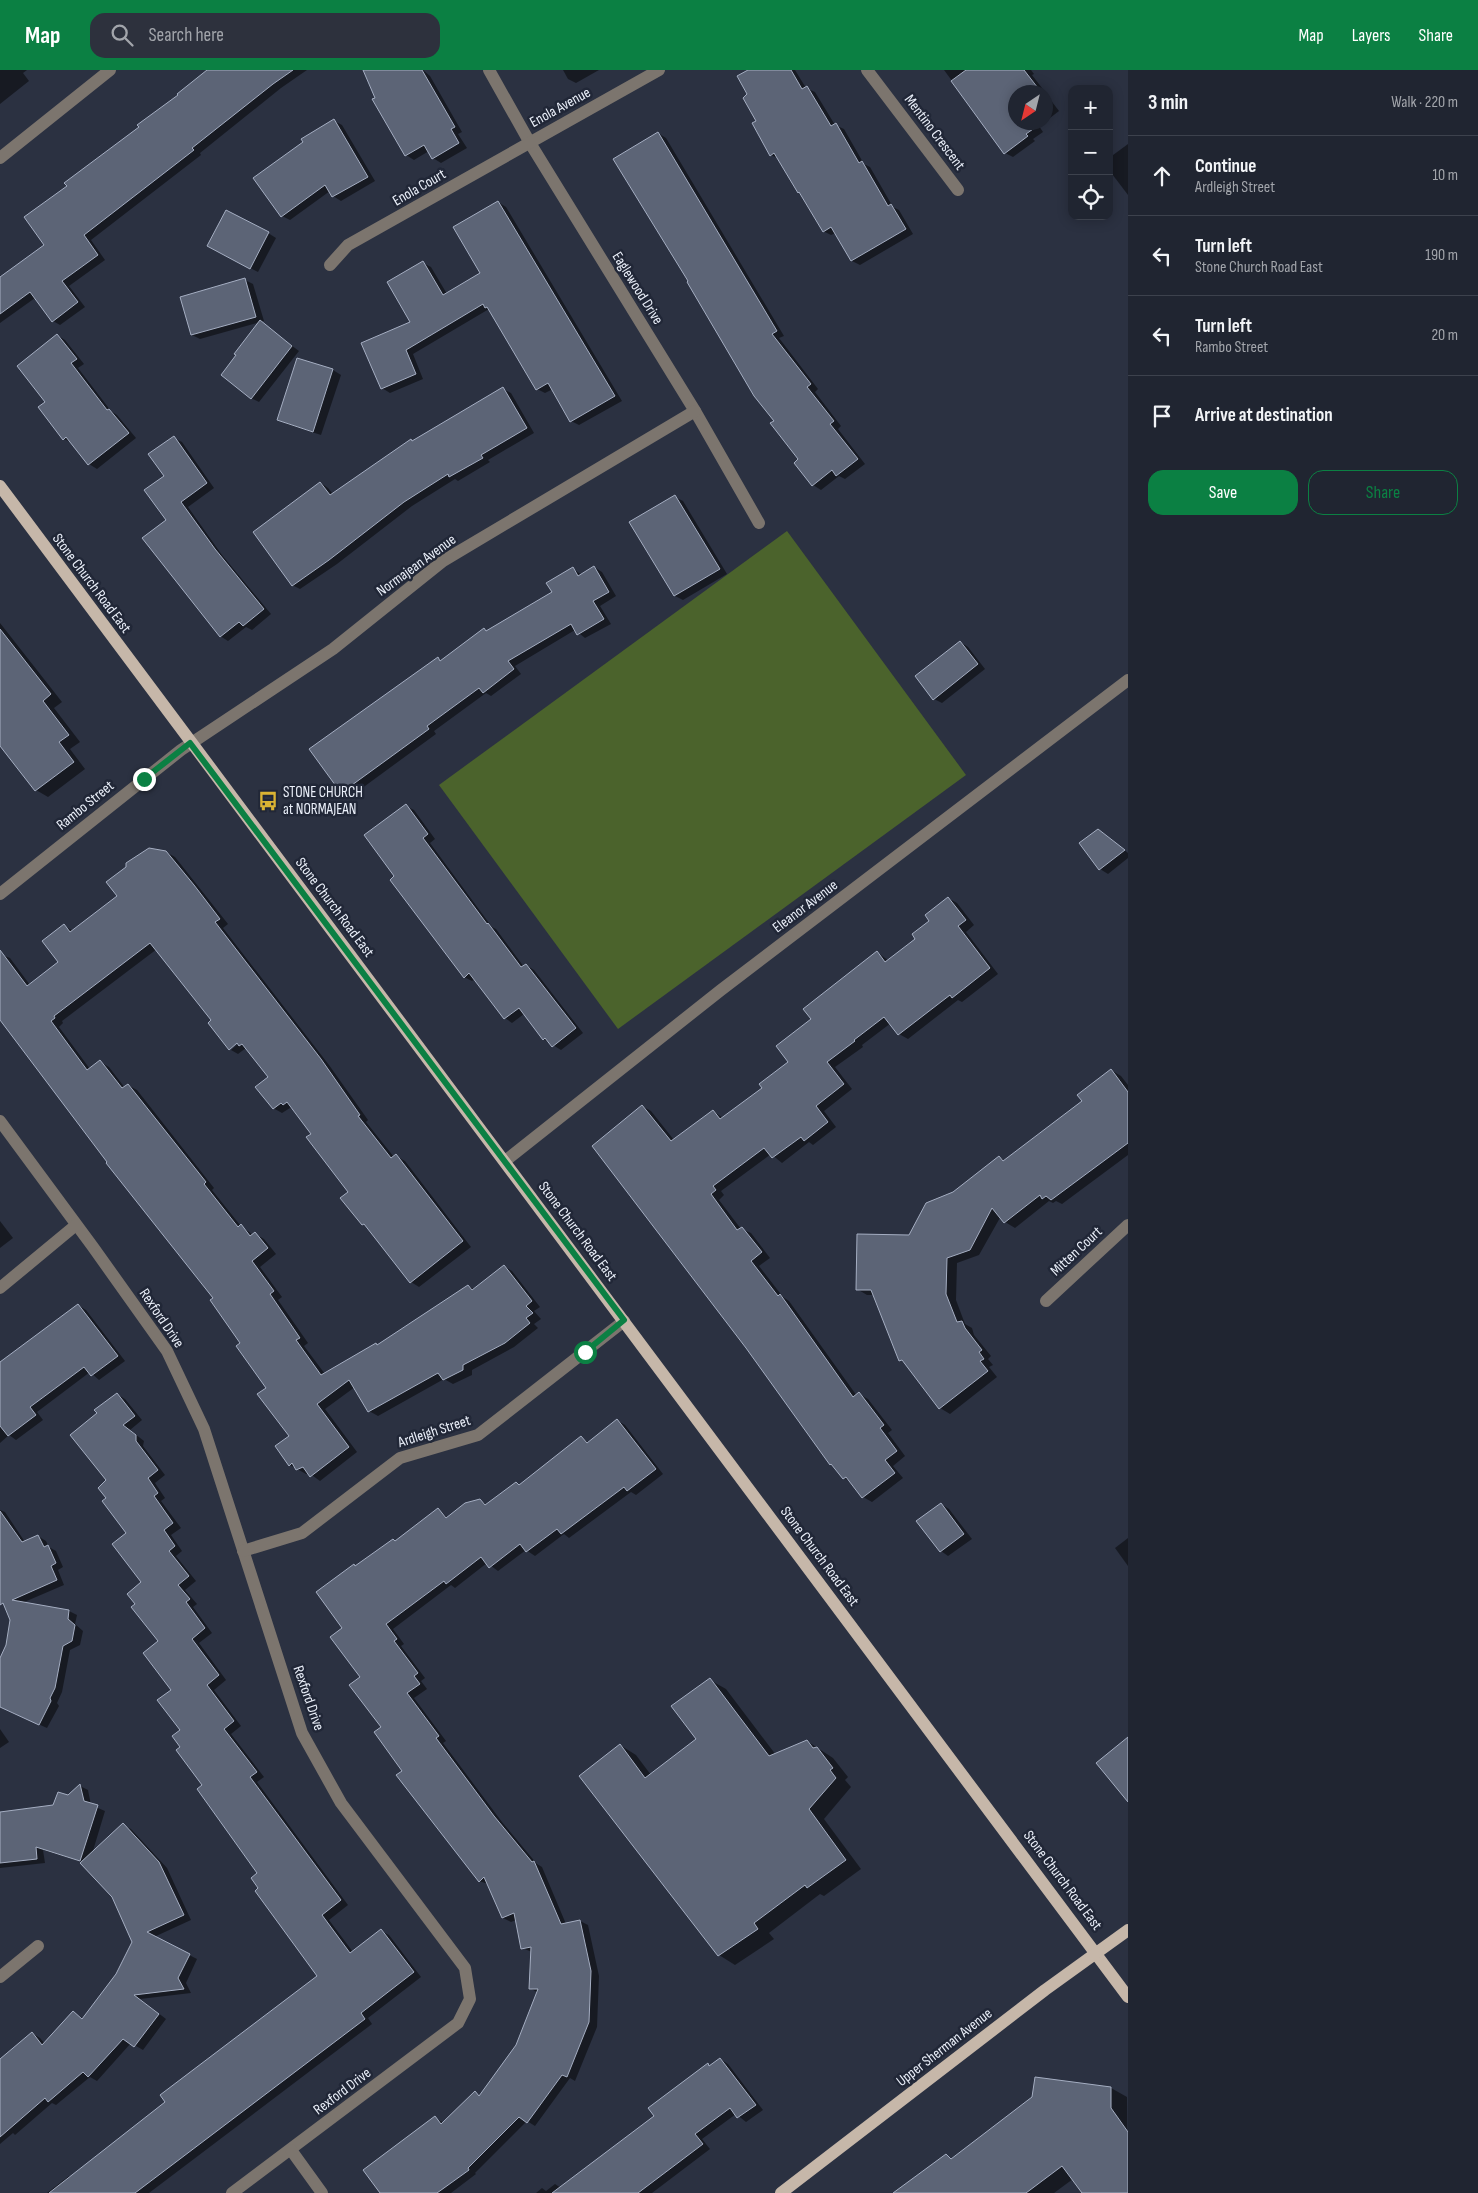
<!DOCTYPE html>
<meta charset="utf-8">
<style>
body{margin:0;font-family:"Sofia Sans Condensed",sans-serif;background:#2d313d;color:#f1f3f6}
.controls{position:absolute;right:15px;top:15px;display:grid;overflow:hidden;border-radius:10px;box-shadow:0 2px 12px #0003}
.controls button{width:45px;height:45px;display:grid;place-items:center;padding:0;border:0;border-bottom:1px solid #3d424d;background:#202531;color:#f1f3f6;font:25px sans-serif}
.compass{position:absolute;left:1008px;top:15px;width:45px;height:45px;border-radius:50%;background:#202531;box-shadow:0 2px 12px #0003;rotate:215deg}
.stop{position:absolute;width:15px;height:15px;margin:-11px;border:4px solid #0b8043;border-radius:50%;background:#fff}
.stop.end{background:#0b8043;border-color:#fff;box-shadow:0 1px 5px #0008}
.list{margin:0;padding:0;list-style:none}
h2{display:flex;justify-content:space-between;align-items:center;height:65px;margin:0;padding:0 20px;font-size:21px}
h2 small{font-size:16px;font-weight:400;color:#a2a5ab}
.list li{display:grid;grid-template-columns:32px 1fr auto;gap:15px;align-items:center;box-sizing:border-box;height:80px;padding:0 20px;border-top:1px solid #3d424d}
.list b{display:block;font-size:19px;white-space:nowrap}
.list p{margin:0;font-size:16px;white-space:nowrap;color:#a2a5ab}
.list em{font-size:16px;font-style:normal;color:#a2a5ab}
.actions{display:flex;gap:10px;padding:15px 20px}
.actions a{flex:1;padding:11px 0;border:1px solid #0b8043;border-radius:15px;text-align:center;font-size:18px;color:#0b8043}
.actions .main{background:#0b8043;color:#fff}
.icon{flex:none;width:28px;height:28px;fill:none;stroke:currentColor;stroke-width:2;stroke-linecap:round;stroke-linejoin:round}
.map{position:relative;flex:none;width:1128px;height:2123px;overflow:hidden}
header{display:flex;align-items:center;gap:30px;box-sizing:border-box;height:70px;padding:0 25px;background:#0b8043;color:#fff}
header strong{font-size:24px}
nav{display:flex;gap:28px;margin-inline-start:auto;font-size:18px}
.search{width:350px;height:45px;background:#2d313d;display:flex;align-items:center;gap:12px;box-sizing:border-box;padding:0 18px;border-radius:15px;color:#a2a5ab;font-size:19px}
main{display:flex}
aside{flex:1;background:#202531}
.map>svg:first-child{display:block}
.green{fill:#4b632c}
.shadow{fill:#0007}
.building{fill:#5c6476;stroke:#a5aec2}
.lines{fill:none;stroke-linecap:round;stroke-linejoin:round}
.minor{stroke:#7c756e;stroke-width:12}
.major{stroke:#c6b7a9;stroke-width:12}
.route{stroke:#0b8043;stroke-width:6}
.labels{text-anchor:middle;stroke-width:5;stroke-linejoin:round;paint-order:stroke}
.street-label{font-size:15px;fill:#ebf0fa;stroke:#212737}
.poi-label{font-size:15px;fill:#ebf0fa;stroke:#212737;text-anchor:start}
</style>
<header>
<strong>Map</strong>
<div class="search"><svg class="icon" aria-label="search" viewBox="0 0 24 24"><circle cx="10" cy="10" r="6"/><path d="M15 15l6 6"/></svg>Search here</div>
<nav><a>Map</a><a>Layers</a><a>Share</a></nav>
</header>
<main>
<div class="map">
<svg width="1128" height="2123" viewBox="0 0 1128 2123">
<rect width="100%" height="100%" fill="#2b3141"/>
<path class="green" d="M787,461L966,705L618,959L439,715Z"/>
<g class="shadow">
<path d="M0,0H27L23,3L29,11L0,34Z"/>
<path d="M209,0H307L281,18L200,83L201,85L91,170L105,190L69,216L85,237L60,255L53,251L35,228L0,253V205L2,208L45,175L68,116Z"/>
<path d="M364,0H423L430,6L462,62L458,64L467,78L441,93L433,88L429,81L414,90L406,85L376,28Z"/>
<path d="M563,0H599L576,13L568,9Z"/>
<path d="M750,0H795L806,18L815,22L835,55L844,59L864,94L870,97L893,137L899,140L913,164L860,195L852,191L836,163L831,165L823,161L779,89L771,85L748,24Z"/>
<path d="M944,0H1031L1034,4L1032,5L1045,22H1016V52H1044L1039,56L1043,62L1033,69L1035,71L1013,87L1005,83Z"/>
<path d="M1046,24L1059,41L1046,51Z"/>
<path d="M334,51L342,55L375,111L341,131L333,126L330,121L290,150L282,146Z"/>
<path d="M658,63L666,68L784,266L779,268L818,319L815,322L841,356L838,359L865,394L845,409L839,406L821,420L813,415L800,390L776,351Z"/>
<path d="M1128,74V125L1109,100V88Z"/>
<path d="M498,132L506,137L622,331L579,355L571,351L553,319L545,323L537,319L489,239L413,284L423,309L390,323L382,318L412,252L423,193L431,197L447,224L482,203Z"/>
<path d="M268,163L276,168L258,202L216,180Z"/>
<path d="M245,210L253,214L264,251L260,252L299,281L259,332L251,328L238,285L260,252L200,269L192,265Z"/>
<path d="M57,265L65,270L84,294L78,298L111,341L117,345L136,368L97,399L89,394L72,373L64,369Z"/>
<path d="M298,289L333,300L341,305L321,365L287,354L279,349Z"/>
<path d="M503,319L511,323L534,363L488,390L490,392L458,411L455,409L412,436L337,494L300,519L292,515L321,413L328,418L333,424L411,370L413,372Z"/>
<path d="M174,368L182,372L214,418L188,437L222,485L271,544L252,560L246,557L228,571L220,566L165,406Z"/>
<path d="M675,427L683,431L727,504L683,530L675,526L631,453Z"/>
<path d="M594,497L602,502L616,526L600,536L611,554L585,568L575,560L515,596L521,604L491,626L486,623L434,661L436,664L350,727L342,722L438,588L442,591L554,523L573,499L582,505Z"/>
<path d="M0,553L62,632L54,638L80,672L70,679L85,699L48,727L36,720L0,669Z"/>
<path d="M960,572L968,577L985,599L942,633L934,629Z"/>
<path d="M406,736L414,740L435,769L430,773L492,857L496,859L524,897L526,895L534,900L583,963L561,980L543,969L524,944L512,953L505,948L475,909L472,911L464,907L396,806Z"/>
<path d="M1106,765L1128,783V788L1108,804L1100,799Z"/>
<path d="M166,782L175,787L228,854L223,858L329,995L368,1050L366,1052L394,1087L396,1086L405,1091L471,1177L419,1217L411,1212L368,1157L363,1154L350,1122L312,1064L292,1039L290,1038L282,1043L273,1038L270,1007L246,978L238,984L231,980L243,970L242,968L230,979L212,950L157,879L62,951L63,953L59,957L90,999L100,992L109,997L125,1018L128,1015L137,1020L214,1118L212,1120L240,1155L253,1165L255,1164L264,1169L276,1184L260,1197L282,1227L278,1230L308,1273L304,1276L325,1304L378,1276L468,1216L474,1219L504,1196L512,1201L540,1237L534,1241L541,1249L534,1254L538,1258L514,1277L472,1300V1305L453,1314L444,1309L378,1346L369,1341L355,1317L325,1339L357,1382L320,1411L309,1403L306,1404L290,1395L291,1366L267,1318L214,1228L0,948V884L10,888L30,915L60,893L64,856L74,861L119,827Z"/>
<path d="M948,828L957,833L974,855L966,862L998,904L962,932L958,930L908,969L899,964L891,953L862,975L863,977L835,997L852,1019L824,1041L836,1057L813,1075L809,1072L782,1093L771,1084L721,1121L724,1125L719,1130L741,1159L751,1163L770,1188L759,1196L783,1227L789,1231L857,1326L859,1324L868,1329L892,1360L888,1363L905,1386L893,1396L903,1408L872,1432L863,1427L852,1413L844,1408L831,1394L759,1295L621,1113L642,1036L651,1041L674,1070L713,1041L723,1048L763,1018L790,992L813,949L877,882L889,891L917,869Z"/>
<path d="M1111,1000L1121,1006L1128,1015V1085L1062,1134L1056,1131L1053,1133L1049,1131L1015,1158L1005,1152L1001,1146L979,1185L957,1193L956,1230L965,1254L972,1258L974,1265L991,1286L988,1289L993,1295L989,1297L997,1307L950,1344L940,1338L906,1293L900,1290L875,1225H867L857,1219L954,1123L999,1087L1005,1091L1083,1031Z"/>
<path d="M0,1151L13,1168L0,1178Z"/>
<path d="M78,1235L86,1240L125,1291L99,1310L90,1302L37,1342L43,1350L16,1370L9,1365L0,1373V1296Z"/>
<path d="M117,1324L125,1329L142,1350L130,1360L144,1371L143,1376L165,1405L155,1413L165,1428L161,1431L181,1458L171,1465L182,1481L176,1486L196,1511L185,1520L197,1534L193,1537L212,1563L199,1573L226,1610L214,1620L241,1656L231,1664L264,1707L257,1712L348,1835L329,1850L353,1882L381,1861L389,1865L421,1907L368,1948L372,1954L149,2123H47L69,2106L71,2107L167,2032L318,1906L260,1818L259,1803L182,1677V1660L160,1572L137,1534L143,1513L128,1463L107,1429L108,1411L99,1343Z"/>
<path d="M618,1351L625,1355L663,1404L636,1425L631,1422L569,1468L564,1464L535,1486L526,1480L498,1501L487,1493L455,1518L451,1515L393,1559L404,1574L401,1576L425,1608L421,1611L427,1619L414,1628L446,1671L443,1673L502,1752L537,1794L542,1797L566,1854L580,1851L588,1855L599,1906L597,1957L575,2011L570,2008L535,2056L527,2051L475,2103L476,2104L451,2123H382L435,2048L444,2053L475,2023L481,2026L518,1976L538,1923L530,1918L532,1882L522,1878L516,1850L511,1852L503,1848L488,1814L479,1811L404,1701L383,1657L344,1558L354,1495L356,1497L393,1470L396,1472L438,1439L448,1448L480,1430L487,1435L516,1413L520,1416L581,1368L590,1373Z"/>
<path d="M941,1434L949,1439L972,1469L948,1486L941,1481Z"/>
<path d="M0,1440L5,1442L25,1472L38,1466L46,1471L49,1477L56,1481L63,1497L58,1500L64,1515L22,1533L69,1541L77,1545L75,1554L83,1561L80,1575L70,1580L62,1622L57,1633L59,1636L47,1658L0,1637V1591L7,1575L12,1550L0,1522Z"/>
<path d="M1128,1468V1496L1115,1478Z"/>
<path d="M710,1610L726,1619L776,1685L807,1671L833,1688L848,1707L845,1710L851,1717L824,1749L861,1799L824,1826L820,1824L769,1863L774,1869L735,1895L719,1885L620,1675L636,1685L651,1705L698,1669Z"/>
<path d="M0,1659L9,1672L0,1678Z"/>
<path d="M80,1716L88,1720L91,1735L105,1741L92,1784L123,1755L131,1759L167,1798L191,1850L154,1867L197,1889L186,1913L191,1923L140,1929L166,1949L143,1980L131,1973L97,2011L90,2007L56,2035L52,2033L15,2065L13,2063L0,2074V1990L32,1963L40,1968L45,1974L73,1942L84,1949L117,1905L133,1872L113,1827L82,1792L43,1780L45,1793L0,1798V1743L54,1737Z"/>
<path d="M720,1989L728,1994L763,2040L746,2052L736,2044L702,2069L710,2079L652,2123H536L542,2118L546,2121L555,2114L561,2118L656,2046L708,1995L711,1996Z"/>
<path d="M1111,2018L1127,2027L1128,2123H1084L1073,2109L1054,2123H917L946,2086L953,2090Z"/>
</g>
<g class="building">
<path d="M207,0H293L273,14L192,78L194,80L84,165L98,185L62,211L78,232L52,252L30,222L0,244V207L44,175L24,147L67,116L64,113L139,57L137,55L178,25L177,24Z"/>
<path d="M363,0H422L455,57L451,59L459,73L432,89L424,75L405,86L372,29L375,28Z"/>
<path d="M748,0H791L802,19L807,16L831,56L836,53L859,93L862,91L888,136L891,134L906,159L851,191L831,157L823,162L799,122L798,123L774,83L770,86L752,53L756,51L743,28L747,24L737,6Z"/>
<path d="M966,0H1024L1041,22H1016V52H1032L1036,57L1026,64L1028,66L1004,84L951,11Z"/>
<path d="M334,49L368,107L332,127L325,115L281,147L253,108L303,72L301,69Z"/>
<path d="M658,62L777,261L772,264L811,314L807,317L834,351L830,354L858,389L836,406L832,400L812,416L794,393L798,389L770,353L774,351L754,326L687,212L688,211L613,89Z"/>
<path d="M498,131L615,326L570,352L548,313L536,320L487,237L485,238L483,234L406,280L416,304L381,319L361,273L410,252L387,212L423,191L443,225L480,203L453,157Z"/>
<path d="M226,140L269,162L250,199L207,176Z"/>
<path d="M245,208L256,247L191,265L180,227Z"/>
<path d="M260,250L292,276L251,329L221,305L236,285L234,284Z"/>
<path d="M57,264L77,289L71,293L107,340L109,339L129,363L88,395L66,367L63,370L38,337L45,332L17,296Z"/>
<path d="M297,288L333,299L313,362L277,350Z"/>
<path d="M503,317L527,358L481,385L483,388L449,407L448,404L404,432L329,490L292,516L253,462L320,412L330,425L411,369L412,371Z"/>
<path d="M174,366L207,413L181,432L215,479L264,539L243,556L239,552L220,567L142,468L166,450L144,420L164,406L148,384Z"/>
<path d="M675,425L720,499L674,526L629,452Z"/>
<path d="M594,496L609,522L593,531L604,549L577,565L571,554L508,591L514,599L483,623L479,618L427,656L429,659L341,723L309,679L438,587L440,591L484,558L486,561L552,522L546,513L573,497L578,506Z"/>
<path d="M0,559L51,624L43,631L69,665L59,672L74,692L35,721L0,676Z"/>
<path d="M960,571L978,594L933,630L915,606Z"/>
<path d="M406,734L428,764L423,768L487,854L488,853L521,897L526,894L576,958L552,977L545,968L543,970L519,938L504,949L469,903L464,908L390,810L394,806L364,765Z"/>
<path d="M1098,759L1125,780L1099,800L1079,773Z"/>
<path d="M149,778L166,781L194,815L220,849L215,852L321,989L360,1045L358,1046L391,1088L396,1084L463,1171L410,1213L364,1154L362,1155L340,1128L348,1122L306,1067L311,1064L287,1032L283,1035L281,1033L273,1039L255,1017L268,1007L242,974L239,976L237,973L229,980L208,953L211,950L150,873L54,946L55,948L51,951L87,1000L100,990L122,1018L128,1014L206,1112L204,1114L238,1157L241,1154L250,1166L255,1162L268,1178L252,1191L274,1221L270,1224L300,1268L296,1270L321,1305L376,1273L377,1275L468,1215L472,1220L504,1195L532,1231L526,1236L533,1243L526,1248L530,1253L505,1273L463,1295V1300L443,1310L438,1303L368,1342L349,1310L317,1334L349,1377L310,1407L303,1397L296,1400L292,1393L289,1396L275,1376L289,1366L257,1324L266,1318L236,1276L240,1273L210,1230L213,1228L106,1093L107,1092L0,950V880L27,916L58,892L42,871L64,854L70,862L117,826L106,812L126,797V793Z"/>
<path d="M948,827L966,850L958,856L990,898L952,928L950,925L898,965L884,947L854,970L855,971L827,992L844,1014L816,1036L828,1052L804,1071L801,1067L772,1088L764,1078L713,1116L716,1120L711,1124L737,1160L742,1157L762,1182L751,1191L778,1226L780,1224L853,1327L859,1322L884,1355L880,1358L897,1381L885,1390L895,1403L862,1428L846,1407L843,1409L831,1394L830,1395L746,1278L592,1076L642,1035L671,1071L713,1040L720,1049L762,1018L759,1014L788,992L776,976L811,949L803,939L877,881L885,892L915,869L912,864L929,851L925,845Z"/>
<path d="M1111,999L1128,1022V1073L1051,1130L1046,1126L1042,1129L1040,1125L1004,1153L992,1138L970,1180L947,1188L946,1224L957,1252L962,1251L965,1258L982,1280L979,1282L984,1289L980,1291L988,1301L939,1339L902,1290L899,1291L871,1220H856L857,1164L909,1165L926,1133L953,1122L999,1086L1003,1091L1082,1031L1077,1025Z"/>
<path d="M78,1234L118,1286L91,1306L84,1297L30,1337L36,1345L8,1366L0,1356V1292Z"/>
<path d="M117,1323L135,1346L123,1355L136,1365V1371L158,1400L148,1408L158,1423L154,1426L173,1453L164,1460L175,1476L169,1481L189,1506L178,1515L190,1529L186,1532L205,1558L192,1569L219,1605L207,1615L234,1651L224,1659L257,1702L250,1707L341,1830L322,1845L350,1883L381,1859L414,1902L361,1943L365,1949L135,2123H49L165,2032L160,2025L317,1906L255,1821L258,1818L251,1808L257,1803L197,1719L202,1715L176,1680L180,1677L172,1666L180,1660L157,1630L171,1620L143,1583L158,1571L131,1537L135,1534L127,1524L141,1512L112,1474L126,1463L102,1431L106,1428L98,1418L106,1410L70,1365L97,1343L94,1340Z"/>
<path d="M617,1349L656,1399L627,1421L624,1417L561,1464L557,1459L526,1482L520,1474L489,1498L481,1487L446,1514L444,1511L386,1554L397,1569L394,1571L418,1603L414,1606L420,1614L407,1623L439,1666L436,1668L494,1746L532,1792L534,1791L561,1854L580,1850L591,1901L589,1952L567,2007L562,2005L527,2053L519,2047L468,2098L469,2100L437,2123H380L363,2100L435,2046L441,2054L475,2021L479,2026L516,1975L538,1919H529L531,1877L521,1879L514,1843L502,1848L484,1807L479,1812L396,1705L402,1701L374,1662L381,1657L349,1615L360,1607L330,1567L342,1558L316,1522L354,1494L355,1496L393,1469L395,1471L438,1438L446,1448L465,1433L480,1429L485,1435L516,1412L519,1415L581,1366L587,1373Z"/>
<path d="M941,1433L964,1464L940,1482L916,1451Z"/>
<path d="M0,1441L22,1472L38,1465L44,1477L48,1475L56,1493L51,1496L57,1510L12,1530L69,1540L68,1549L75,1555L72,1571L63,1576L55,1618L50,1628L51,1631L39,1655L0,1637V1588L6,1575L10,1550L3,1533L0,1535Z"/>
<path d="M710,1608L769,1686L807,1670L813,1678L817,1677L833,1698L830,1700L836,1708L809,1739L846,1790L807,1818L805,1815L754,1853L758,1859L718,1886L579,1706L620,1674L645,1708L696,1669L671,1636Z"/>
<path d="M1128,1667V1732L1096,1693Z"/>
<path d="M80,1714L84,1731L98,1735L80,1791L36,1777L37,1789L0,1793V1742L53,1735L58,1722L68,1725Z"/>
<path d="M123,1753L159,1792L184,1845L147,1862L190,1884L178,1908L184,1919L134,1925L159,1944L134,1977L123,1969L88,2007L83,2002L48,2032L45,2028L0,2067V1989L32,1962L42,1975L73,1941L82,1949L116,1904L132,1872L112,1827L80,1793Z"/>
<path d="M720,1988L756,2035L737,2048L730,2038L695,2064L703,2074L638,2123H552L654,2046L648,2038L708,1993L709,1996Z"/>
<path d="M1035,2007L1111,2017V2038L1128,2062V2123H1082L1062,2096L1026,2123H893L946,2084L951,2089L1032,2027Z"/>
</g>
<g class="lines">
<g class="minor">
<path d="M489,0L530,73L695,341L759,453"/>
<path d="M867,0L958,120"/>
<path d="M0,88L110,0"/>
<path d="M330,195L348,175L659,0"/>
<path d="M0,824L181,680L333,579L443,491L695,341"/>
<path d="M0,1051L93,1177L167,1281L204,1359L302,1663L341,1733L465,1898L470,1929L458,1953L232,2123"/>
<path d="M505,1091L721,920L1128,610"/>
<path d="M0,1218L76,1155"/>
<path d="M1046,1231L1128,1155"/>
<path d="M243,1481L302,1463L400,1388L478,1365L624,1251"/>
<path d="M0,1907L38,1876"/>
<path d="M291,2080L322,2123"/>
</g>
<g class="major">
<path d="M0,416L1128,1927"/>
<path d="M781,2123L1045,1920L1128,1860"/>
</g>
</g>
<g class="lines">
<path class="route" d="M144,709L190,673L624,1250L585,1282"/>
</g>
<defs>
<symbol id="bus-bare" viewBox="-9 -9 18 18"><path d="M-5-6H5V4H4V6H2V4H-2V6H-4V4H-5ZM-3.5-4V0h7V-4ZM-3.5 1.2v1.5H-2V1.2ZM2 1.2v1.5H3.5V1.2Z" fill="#dab333" stroke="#212737" stroke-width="2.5" paint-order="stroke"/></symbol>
</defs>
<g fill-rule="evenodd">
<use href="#bus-bare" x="254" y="717" width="28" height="28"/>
</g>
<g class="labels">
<g class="street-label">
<text transform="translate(560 37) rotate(-29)" y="5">Enola Avenue</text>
<text transform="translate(935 62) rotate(53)" y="5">Mentino Crescent</text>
<text transform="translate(419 117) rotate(-30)" y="5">Enola Court</text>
<text transform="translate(638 218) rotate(58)" y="5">Eaglewood Drive</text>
<text transform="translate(416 495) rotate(-36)" y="5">Normajean Avenue</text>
<text transform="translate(92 513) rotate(53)" y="5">Stone Church Road East</text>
<text transform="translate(85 735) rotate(-39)" y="5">Rambo Street</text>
<text transform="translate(805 836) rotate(-37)" y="5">Eleanor Avenue</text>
<text transform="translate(335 837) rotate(53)" y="5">Stone Church Road East</text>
<text transform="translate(578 1161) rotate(53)" y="5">Stone Church Road East</text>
<text transform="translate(1076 1181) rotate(-43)" y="5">Mitten Court</text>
<text transform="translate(162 1248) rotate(56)" y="5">Rexford Drive</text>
<text transform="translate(434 1361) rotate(-18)" y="5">Ardleigh Street</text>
<text transform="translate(820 1486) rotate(53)" y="5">Stone Church Road East</text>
<text transform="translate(309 1628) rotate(71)" y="5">Rexford Drive</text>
<text transform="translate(1063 1810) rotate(53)" y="5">Stone Church Road East</text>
<text transform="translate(944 1977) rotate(-38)" y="5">Upper Sherman Avenue</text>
<text transform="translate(342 2021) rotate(-37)" y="5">Rexford Drive</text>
</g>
<g class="poi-label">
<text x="283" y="727">STONE CHURCH<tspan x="283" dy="17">at NORMAJEAN</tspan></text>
</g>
</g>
</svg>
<div class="controls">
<button>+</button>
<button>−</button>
<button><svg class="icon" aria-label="locate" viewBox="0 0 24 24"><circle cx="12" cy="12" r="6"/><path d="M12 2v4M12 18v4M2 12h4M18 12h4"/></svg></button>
</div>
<svg class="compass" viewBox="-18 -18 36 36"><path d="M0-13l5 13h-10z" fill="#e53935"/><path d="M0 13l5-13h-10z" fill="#a2a5ab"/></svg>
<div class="stop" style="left:585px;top:1282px"></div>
<div class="stop end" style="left:144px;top:709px"></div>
</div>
<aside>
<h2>3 min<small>Walk · 220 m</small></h2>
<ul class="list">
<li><svg class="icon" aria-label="ahead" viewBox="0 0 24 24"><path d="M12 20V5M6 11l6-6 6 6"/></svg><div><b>Continue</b><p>Ardleigh Street</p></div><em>10 m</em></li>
<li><svg class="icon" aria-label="left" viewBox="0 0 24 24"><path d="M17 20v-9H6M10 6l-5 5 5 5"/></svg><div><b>Turn left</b><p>Stone Church Road East</p></div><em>190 m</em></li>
<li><svg class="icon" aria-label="left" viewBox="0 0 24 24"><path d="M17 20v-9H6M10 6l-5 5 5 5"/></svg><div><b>Turn left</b><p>Rambo Street</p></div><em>20 m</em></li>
<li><svg class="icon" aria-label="arrive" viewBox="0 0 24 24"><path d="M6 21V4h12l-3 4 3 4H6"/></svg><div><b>Arrive at destination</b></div></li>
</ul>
<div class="actions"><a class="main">Save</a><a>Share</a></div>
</aside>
</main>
